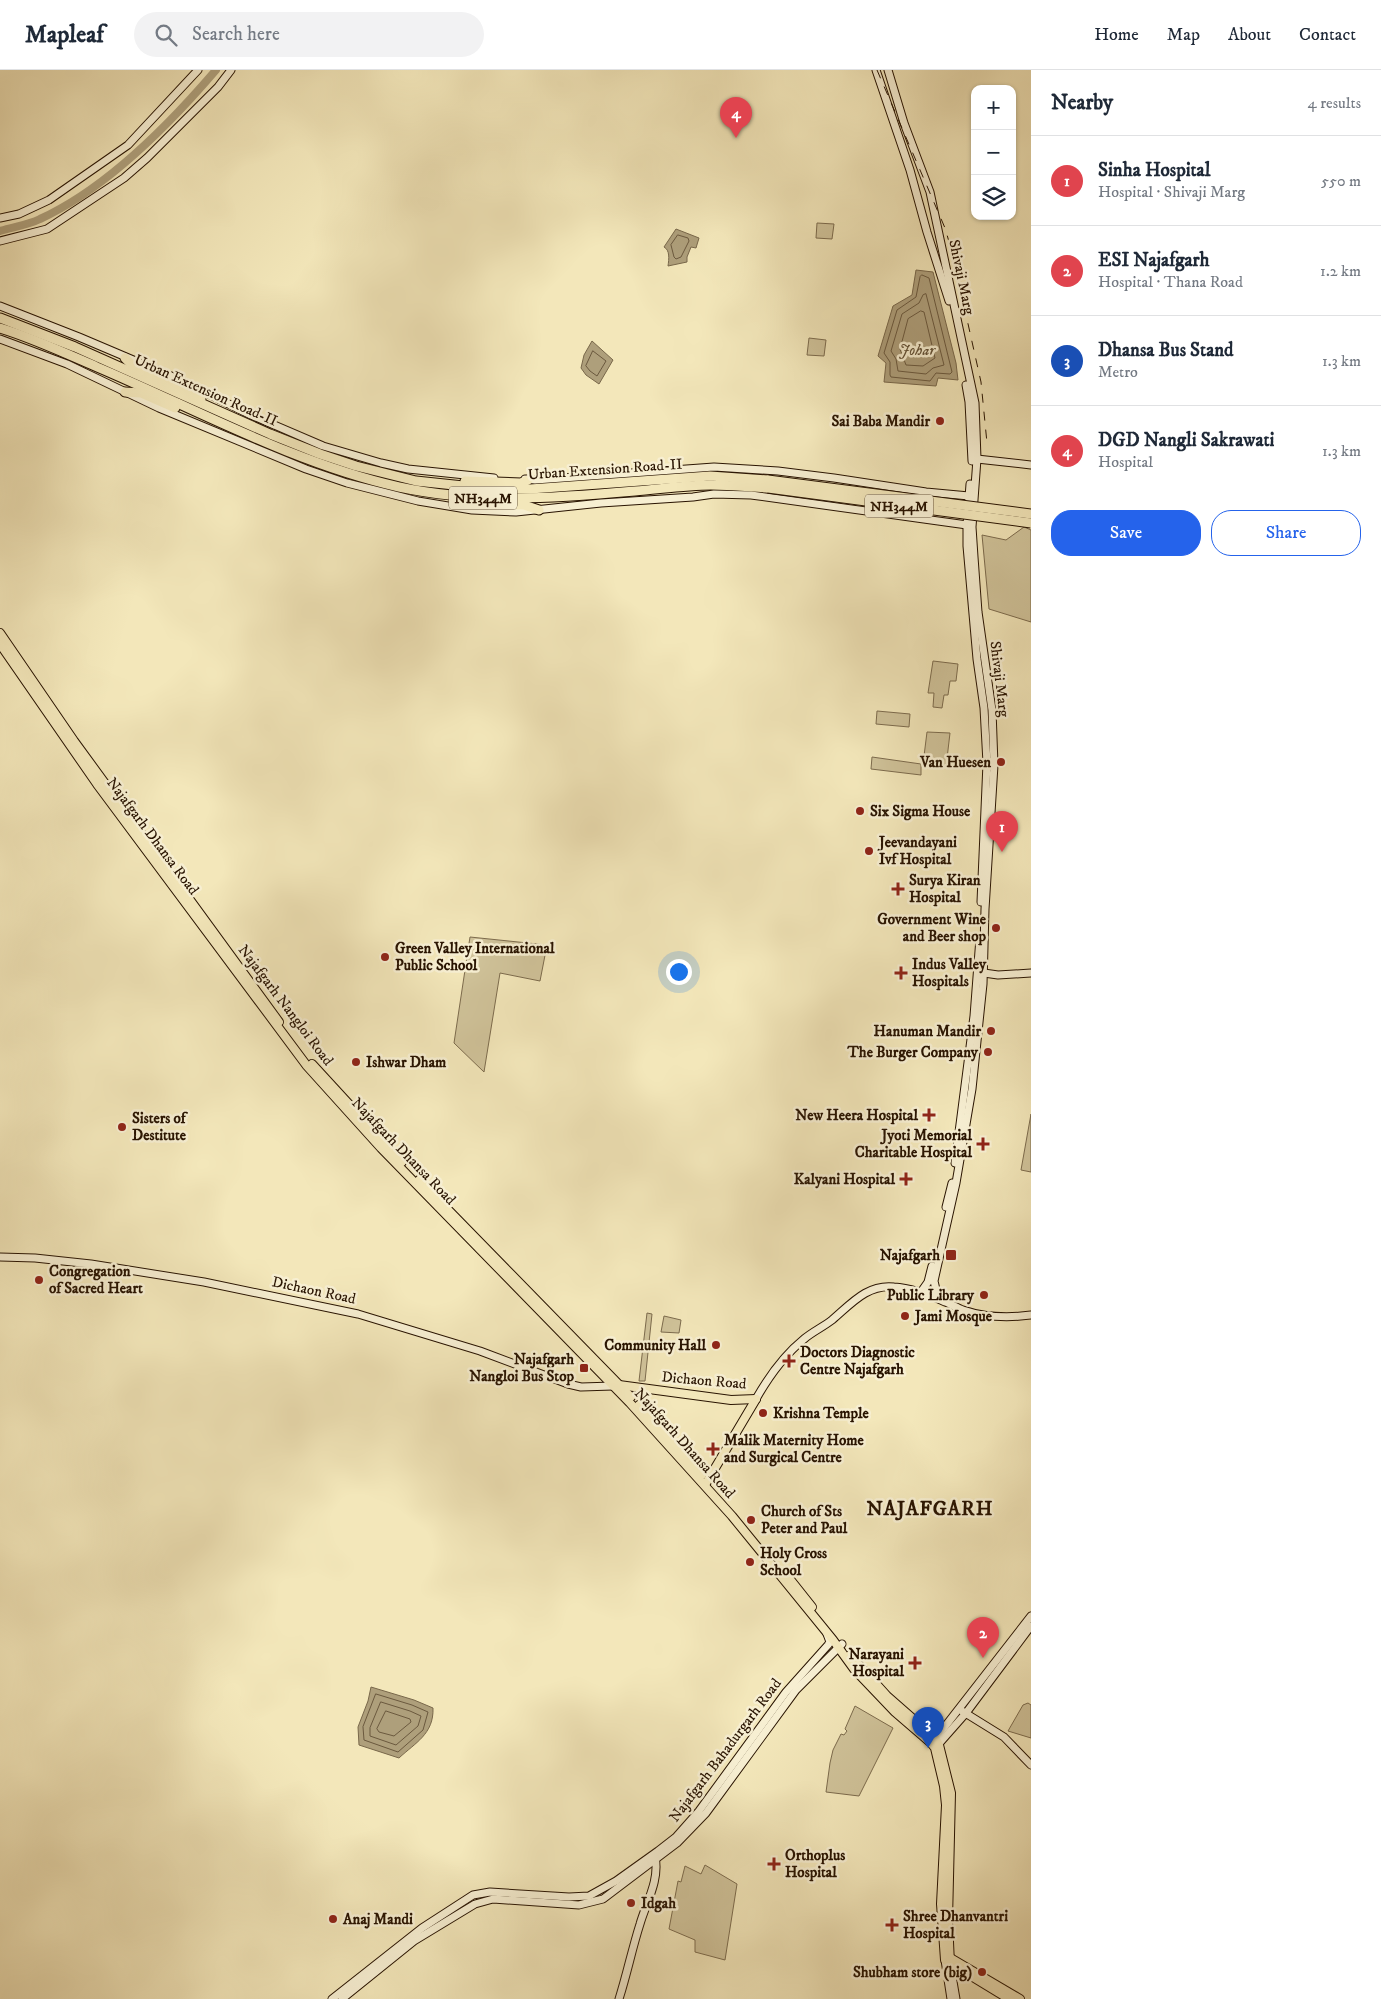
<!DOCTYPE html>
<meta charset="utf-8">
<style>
body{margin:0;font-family:"IM FELL DW Pica",serif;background:#f2f2f3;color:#1f2937}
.controls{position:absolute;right:15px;top:15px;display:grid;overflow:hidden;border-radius:10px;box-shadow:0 1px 4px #0004}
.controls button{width:45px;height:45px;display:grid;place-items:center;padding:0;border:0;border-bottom:1px solid #e0e1e3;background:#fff;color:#1f2937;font:25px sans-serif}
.you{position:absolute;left:678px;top:901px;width:18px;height:18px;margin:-12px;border:4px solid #fff;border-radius:50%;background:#1a73e8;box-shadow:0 0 0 8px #1a73e833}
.badge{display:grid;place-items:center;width:32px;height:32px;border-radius:50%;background:#2563eb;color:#fff;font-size:16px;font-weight:700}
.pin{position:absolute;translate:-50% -41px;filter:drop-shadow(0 1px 2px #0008)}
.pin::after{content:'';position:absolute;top:26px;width:18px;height:15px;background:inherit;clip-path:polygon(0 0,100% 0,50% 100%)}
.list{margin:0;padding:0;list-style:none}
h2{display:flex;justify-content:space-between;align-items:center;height:65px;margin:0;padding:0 20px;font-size:21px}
h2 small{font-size:16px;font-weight:400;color:#747a83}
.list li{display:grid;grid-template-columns:32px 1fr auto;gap:15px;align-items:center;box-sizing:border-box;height:90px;padding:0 20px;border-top:1px solid #e0e1e3}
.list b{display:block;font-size:19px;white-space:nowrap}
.list p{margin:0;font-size:16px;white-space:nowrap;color:#747a83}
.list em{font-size:16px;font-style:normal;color:#747a83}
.actions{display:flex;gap:10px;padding:15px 20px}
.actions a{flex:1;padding:11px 0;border:1px solid #2563eb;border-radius:20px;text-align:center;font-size:18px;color:#2563eb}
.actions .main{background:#2563eb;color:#fff}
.icon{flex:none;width:28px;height:28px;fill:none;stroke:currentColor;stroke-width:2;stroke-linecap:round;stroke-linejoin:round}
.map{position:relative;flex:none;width:1031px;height:1929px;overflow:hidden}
header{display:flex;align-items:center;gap:30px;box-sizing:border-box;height:70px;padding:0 25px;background:#fff;border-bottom:1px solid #e0e1e3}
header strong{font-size:24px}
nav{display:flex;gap:28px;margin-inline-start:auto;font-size:18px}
.search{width:350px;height:45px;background:#f2f2f3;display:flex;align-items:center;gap:12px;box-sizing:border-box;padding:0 18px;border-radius:28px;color:#747a83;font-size:19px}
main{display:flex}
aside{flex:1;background:#fff}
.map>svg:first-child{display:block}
.green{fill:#d0c39a;stroke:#7c6b4d}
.water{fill:#ae9f7b;stroke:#78674a}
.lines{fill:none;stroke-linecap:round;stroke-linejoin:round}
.shore{stroke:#6b593e;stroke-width:1}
.river{stroke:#ae9f7b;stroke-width:8}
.secondary-casing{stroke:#281300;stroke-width:9}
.primary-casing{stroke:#281300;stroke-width:10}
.highway-casing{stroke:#281300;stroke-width:11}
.secondary{stroke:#f7efd2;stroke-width:7}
.primary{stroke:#f3e7ba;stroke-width:8}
.highway{stroke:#f3e7ba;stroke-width:9}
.rail{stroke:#281300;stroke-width:1;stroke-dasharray:9 9;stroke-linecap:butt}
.highway-bridge-casing{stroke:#281300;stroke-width:11;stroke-linecap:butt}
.highway-bridge{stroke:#f3e7ba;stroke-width:9}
.poi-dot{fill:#8f2418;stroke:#f7efd2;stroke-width:2}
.labels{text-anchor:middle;stroke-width:5;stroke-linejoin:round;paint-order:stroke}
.shield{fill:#f7efd2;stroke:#66553f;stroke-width:1}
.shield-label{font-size:14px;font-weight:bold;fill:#281300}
.street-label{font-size:15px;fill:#281300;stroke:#f7efd2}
.poi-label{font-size:15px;font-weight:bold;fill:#281300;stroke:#f7efd2;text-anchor:start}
.water-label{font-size:16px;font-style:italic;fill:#645237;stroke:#f7efd2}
.district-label{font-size:20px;font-weight:bold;letter-spacing:1px;fill:#281300;stroke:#f7efd2}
</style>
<header>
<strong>Mapleaf</strong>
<div class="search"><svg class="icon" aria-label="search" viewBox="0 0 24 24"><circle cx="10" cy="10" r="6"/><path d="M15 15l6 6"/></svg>Search here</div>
<nav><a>Home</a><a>Map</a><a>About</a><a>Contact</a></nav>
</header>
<main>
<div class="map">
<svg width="1031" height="1929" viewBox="0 0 1031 1929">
<rect width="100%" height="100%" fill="#f3e7ba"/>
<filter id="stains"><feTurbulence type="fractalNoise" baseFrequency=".004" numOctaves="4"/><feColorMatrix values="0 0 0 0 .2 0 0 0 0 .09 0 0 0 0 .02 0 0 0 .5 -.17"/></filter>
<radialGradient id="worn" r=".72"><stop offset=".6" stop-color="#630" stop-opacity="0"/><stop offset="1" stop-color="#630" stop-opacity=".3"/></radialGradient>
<g class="green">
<path d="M817,153L834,154L832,169L816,168Z"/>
<path d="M809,268L826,270L824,286L807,285Z"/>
<path d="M1024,457L1031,460V552L989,539L982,465L1006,470Z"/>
<path d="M933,591L958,594L956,611H950L948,625H944L942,638L933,637L934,623H928Z"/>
<path d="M877,641L910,644L909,657L876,654Z"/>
<path d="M927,662L950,663L946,697L923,694Z"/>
<path d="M872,687L921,694V705L871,699Z"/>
<path d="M470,867L547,875L540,911L500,903L484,1002L454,973Z"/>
<path d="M1031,1044V1102L1021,1100Z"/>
<path d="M647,1243L652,1244L645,1311H639Z"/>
<path d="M664,1246L681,1250L679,1263L661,1262Z"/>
<path d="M1028,1633L1031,1635V1668L1008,1661L1023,1635Z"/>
<path d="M855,1636L893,1658L859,1726L826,1722L830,1693L833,1680L841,1664L844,1665L847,1661L845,1659Z"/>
<path d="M705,1795L737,1814L725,1890L695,1882V1870L669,1859L678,1811L681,1812L685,1796L701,1804Z"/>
</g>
<g class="water">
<path d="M676,159L699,168L696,178L691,177L687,187V192L668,196C669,189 670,180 664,177Z"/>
<path d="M916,200L933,202L956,293L958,310L938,308L936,316L884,312L886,293L878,286L893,236L912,225Z"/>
<path d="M592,271L613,290L599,314L586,305L581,298L584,285Z"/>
<path d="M371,1617L414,1630L433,1638C434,1664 415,1673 399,1688L359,1675L358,1657L368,1631Z"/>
</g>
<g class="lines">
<g class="shore">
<path d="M678,165L688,168L689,171L681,187L676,189L674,187L671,175Z"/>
<path d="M922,205L929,208L952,302L950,304L936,303L930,311L891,307L890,305V292L884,283L897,240L916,227L920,207Z"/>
<path d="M926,224L944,295L933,298L926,304L898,301L896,289L891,281L902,244L919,233L923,225Z"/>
<path d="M921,241L924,242L935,288L923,296L906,295L900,279L908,249Z"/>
<path d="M593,281L606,291L597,306L590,301L586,296Z"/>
<path d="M376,1624L412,1635L428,1642L423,1660L398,1682L364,1670L363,1657Z"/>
<path d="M381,1632L410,1641L421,1646L418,1656L396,1675L370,1666V1658Z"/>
<path d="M386,1641L410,1649L411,1652L394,1666L379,1662L377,1659Z"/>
</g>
<path class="river" d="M0,161C13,157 28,155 40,149C106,119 169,55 216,0"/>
<defs>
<g id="secondary">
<path d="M876,0L910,100L927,162L949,231"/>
<path d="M888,0L904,53L930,122L975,333L977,389L972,457L974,487L978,542L992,640L994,695L985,839L983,914L972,1019L956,1113L934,1211L938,1228"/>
<path d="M0,148L19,144L49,130L128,75L198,0"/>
<path d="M0,171L47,159L124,108L147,88L218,17L231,0"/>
<path d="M0,236L79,267L178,309L251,345L323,376L381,393L408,399L494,408"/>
<path d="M0,269L67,294L159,338L306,399L347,413L418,431L472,440L516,442L601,433L693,427L714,424L751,425L967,455"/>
<path d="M966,315L969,332L972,391"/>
<path d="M977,389L1031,395"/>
<path d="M525,409L535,410L714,397L778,401L834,408L926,422L969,426"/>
<path d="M970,414L967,455V476L977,589L984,638L987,693L981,832"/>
<path d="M984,903L998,905L1031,903"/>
<path d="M955,1093L974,946L980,868"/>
<path d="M946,1137L952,1113"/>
<path d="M0,1187L35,1188L91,1194L204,1212L358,1244L480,1281L568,1314L581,1317L613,1316"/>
<path d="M921,1222L928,1212L932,1196"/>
<path d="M756,1329C769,1306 783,1286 804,1269C812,1262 823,1257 832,1250C851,1234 867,1214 894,1217C912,1218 930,1225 945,1232C951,1234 957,1238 963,1240C984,1247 1009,1248 1031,1245"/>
<path d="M962,1641L1004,1667L1031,1695"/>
<path d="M933,1672L1031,1546"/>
<path d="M936,1677L966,1643L1031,1556"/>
<path d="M945,1890L951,1929"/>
<path d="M950,1894L956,1929"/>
<path d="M332,1929L422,1858L473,1825L490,1822L569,1827L589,1826L616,1811L658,1781L676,1767L699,1741L786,1622L828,1575L830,1572L827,1564"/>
<path d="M342,1929L414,1871L475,1834L493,1829L579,1835L603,1829L677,1773L706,1743L796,1620L842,1574"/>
<path d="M619,1929C627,1904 632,1879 640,1854C646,1833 660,1810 655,1787"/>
</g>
<g id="primary">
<path d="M0,563L74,671L279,952"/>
<path d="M0,574L97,714L307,996L381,1078L630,1333L732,1446L833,1570L854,1599L895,1642L931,1673L935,1678L944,1716L946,1735L941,1834L945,1890L1009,1929"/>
<path d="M312,994L402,1092"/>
<path d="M419,1110L631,1327"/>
<path d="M619,1315L731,1330L756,1329"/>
<path d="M639,1335L702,1405"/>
<path d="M705,1415L756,1329"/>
<path d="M785,1503L812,1537"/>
<path d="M850,1585L887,1626L936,1669L939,1675L951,1723L948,1850L950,1894"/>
<path d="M947,1886L1020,1929"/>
</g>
<g id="highway">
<path d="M0,248L75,277L270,364L320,384L356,396L416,411L492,419H530L710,406L768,410"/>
<path d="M0,258C33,268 65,283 97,297C196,339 293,393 399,417C477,434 556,428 635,421C660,419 686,415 711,415C730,415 749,417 768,418"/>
<path d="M125,288L134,297L192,323L201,329"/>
<path d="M125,322L141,323L175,338"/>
<path d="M465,411L521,413L528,410"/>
<path d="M495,434L524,435L539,440"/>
</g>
</defs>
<use href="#secondary" class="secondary-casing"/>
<use href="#primary" class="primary-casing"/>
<use href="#highway" class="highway-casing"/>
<use href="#secondary" class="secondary"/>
<use href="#primary" class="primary"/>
<use href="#highway" class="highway"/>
<path class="rail" d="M877,0L945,158L952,182L981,312L987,373"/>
<defs>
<g id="highway-bridge">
<path d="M768,410L1031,444"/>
<path d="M768,418L1031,453"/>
</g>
</defs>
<use href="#highway-bridge" class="highway-bridge-casing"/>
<use href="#highway-bridge" class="highway-bridge"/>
</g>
<g class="poi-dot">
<circle cx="940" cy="351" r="5"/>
<circle cx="1001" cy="692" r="5"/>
<circle cx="860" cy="741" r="5"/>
<circle cx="869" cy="781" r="5"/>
<path d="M895.5 811.5h5v5h5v5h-5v5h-5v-5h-5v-5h5z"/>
<circle cx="996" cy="858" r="5"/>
<circle cx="385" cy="887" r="5"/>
<path d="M898.5 895.5h5v5h5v5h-5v5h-5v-5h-5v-5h5z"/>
<circle cx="991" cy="961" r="5"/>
<circle cx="988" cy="982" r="5"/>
<circle cx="356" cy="992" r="5"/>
<path d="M926.5 1037.5h5v5h5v5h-5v5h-5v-5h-5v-5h5z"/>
<circle cx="122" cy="1057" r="5"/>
<path d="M980.5 1066.5h5v5h5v5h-5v5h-5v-5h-5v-5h5z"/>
<path d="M903.5 1101.5h5v5h5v5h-5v5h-5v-5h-5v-5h5z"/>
<rect x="945" y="1179" width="12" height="12" rx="2.5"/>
<circle cx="39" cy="1210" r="5"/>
<circle cx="984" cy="1225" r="5"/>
<circle cx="905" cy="1246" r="5"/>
<circle cx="716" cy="1275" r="5"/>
<path d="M786.5 1283.5h5v5h5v5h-5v5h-5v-5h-5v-5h5z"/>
<rect x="579" y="1293" width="10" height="10" rx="2.5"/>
<circle cx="763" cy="1343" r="5"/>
<path d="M710.5 1371.5h5v5h5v5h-5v5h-5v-5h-5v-5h5z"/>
<circle cx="751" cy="1450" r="5"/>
<circle cx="750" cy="1492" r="5"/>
<path d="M912.5 1585.5h5v5h5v5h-5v5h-5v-5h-5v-5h5z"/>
<path d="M771.5 1786.5h5v5h5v5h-5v5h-5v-5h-5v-5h5z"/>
<circle cx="631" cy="1833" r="5"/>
<circle cx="333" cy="1849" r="5"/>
<path d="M889.5 1847.5h5v5h5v5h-5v5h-5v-5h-5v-5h5z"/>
<circle cx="982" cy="1902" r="5"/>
</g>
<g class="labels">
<g class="shield">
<rect x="449" y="416.5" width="68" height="23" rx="4"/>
<rect x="865" y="424.5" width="68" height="23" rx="4"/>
</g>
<g class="shield-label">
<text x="483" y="433">NH344M</text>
<text x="899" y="441">NH344M</text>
</g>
<g class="street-label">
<text transform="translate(962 207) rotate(78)" y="5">Shivaji Marg</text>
<text transform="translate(206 320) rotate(24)" y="5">Urban Extension Road-II</text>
<text transform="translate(605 399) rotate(-4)" y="5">Urban Extension Road-II</text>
<text transform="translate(1000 609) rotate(83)" y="5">Shivaji Marg</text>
<text transform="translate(153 766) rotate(53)" y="5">Najafgarh Dhansa Road</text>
<text transform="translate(286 935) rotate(53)" y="5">Najafgarh Nangloi Road</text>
<text transform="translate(404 1081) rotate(46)" y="5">Najafgarh Dhansa Road</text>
<text transform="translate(314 1220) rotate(12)" y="5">Dichaon Road</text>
<text transform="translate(704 1310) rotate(5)" y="5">Dichaon Road</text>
<text transform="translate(685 1373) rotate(48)" y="5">Najafgarh Dhansa Road</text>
<text transform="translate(725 1680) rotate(-53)" y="5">Najafgarh Bahadurgarh Road</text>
</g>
<g class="poi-label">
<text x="930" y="356" text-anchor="end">Sai Baba Mandir</text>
<text x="991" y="697" text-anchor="end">Van Huesen</text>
<text x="870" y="746">Six Sigma House</text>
<text x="879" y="777">Jeevandayani<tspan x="879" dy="17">Ivf Hospital</tspan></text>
<text x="909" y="815">Surya Kiran<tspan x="909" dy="17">Hospital</tspan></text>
<text x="986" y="854" text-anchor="end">Government Wine<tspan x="986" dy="17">and Beer shop</tspan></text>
<text x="395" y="883">Green Valley International<tspan x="395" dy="17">Public School</tspan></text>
<text x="912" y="899">Indus Valley<tspan x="912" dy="17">Hospitals</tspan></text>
<text x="981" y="966" text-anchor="end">Hanuman Mandir</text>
<text x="978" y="987" text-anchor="end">The Burger Company</text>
<text x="366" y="997">Ishwar Dham</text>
<text x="918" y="1050" text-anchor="end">New Heera Hospital</text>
<text x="132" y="1053">Sisters of<tspan x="132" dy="17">Destitute</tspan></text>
<text x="972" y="1070" text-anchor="end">Jyoti Memorial<tspan x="972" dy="17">Charitable Hospital</tspan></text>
<text x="895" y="1114" text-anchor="end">Kalyani Hospital</text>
<text x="940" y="1190" text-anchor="end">Najafgarh</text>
<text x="49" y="1206">Congregation<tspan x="49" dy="17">of Sacred Heart</tspan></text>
<text x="974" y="1230" text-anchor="end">Public Library</text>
<text x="915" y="1251">Jami Mosque</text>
<text x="706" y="1280" text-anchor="end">Community Hall</text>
<text x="800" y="1287">Doctors Diagnostic<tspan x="800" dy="17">Centre Najafgarh</tspan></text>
<text x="574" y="1294" text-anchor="end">Najafgarh<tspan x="574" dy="17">Nangloi Bus Stop</tspan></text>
<text x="773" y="1348">Krishna Temple</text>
<text x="724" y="1375">Malik Maternity Home<tspan x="724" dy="17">and Surgical Centre</tspan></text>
<text x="761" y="1446">Church of Sts<tspan x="761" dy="17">Peter and Paul</tspan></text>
<text x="760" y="1488">Holy Cross<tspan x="760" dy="17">School</tspan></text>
<text x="904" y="1589" text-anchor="end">Narayani<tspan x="904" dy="17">Hospital</tspan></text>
<text x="785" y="1790">Orthoplus<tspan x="785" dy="17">Hospital</tspan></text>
<text x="641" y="1838">Idgah</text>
<text x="903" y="1851">Shree Dhanvantri<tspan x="903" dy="17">Hospital</tspan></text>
<text x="343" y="1854">Anaj Mandi</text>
<text x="972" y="1907" text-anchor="end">Shubham store (big)</text>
</g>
<g class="water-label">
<text x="917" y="285">Johar</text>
</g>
<g class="district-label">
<text x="930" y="1445">NAJAFGARH</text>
</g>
</g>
<rect width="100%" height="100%" filter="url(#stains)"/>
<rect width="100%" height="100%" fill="url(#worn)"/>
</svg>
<div class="controls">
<button>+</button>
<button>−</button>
<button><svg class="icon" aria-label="layers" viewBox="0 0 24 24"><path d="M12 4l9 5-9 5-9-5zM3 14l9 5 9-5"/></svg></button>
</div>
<div class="you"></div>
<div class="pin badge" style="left:1002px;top:782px;background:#e0444e">1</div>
<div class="pin badge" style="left:983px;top:1588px;background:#e0444e">2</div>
<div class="pin badge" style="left:928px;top:1678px;background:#1a4fb4">3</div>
<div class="pin badge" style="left:736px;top:68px;background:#e0444e">4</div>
</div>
<aside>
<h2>Nearby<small>4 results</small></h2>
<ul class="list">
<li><span class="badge" style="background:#e0444e">1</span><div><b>Sinha Hospital</b><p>Hospital · Shivaji Marg</p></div><em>550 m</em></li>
<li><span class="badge" style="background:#e0444e">2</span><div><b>ESI Najafgarh</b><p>Hospital · Thana Road</p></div><em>1.2 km</em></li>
<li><span class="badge" style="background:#1a4fb4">3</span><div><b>Dhansa Bus Stand</b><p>Metro</p></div><em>1.3 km</em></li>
<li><span class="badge" style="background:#e0444e">4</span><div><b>DGD Nangli Sakrawati</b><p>Hospital</p></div><em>1.3 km</em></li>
</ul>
<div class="actions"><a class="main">Save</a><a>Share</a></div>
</aside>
</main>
